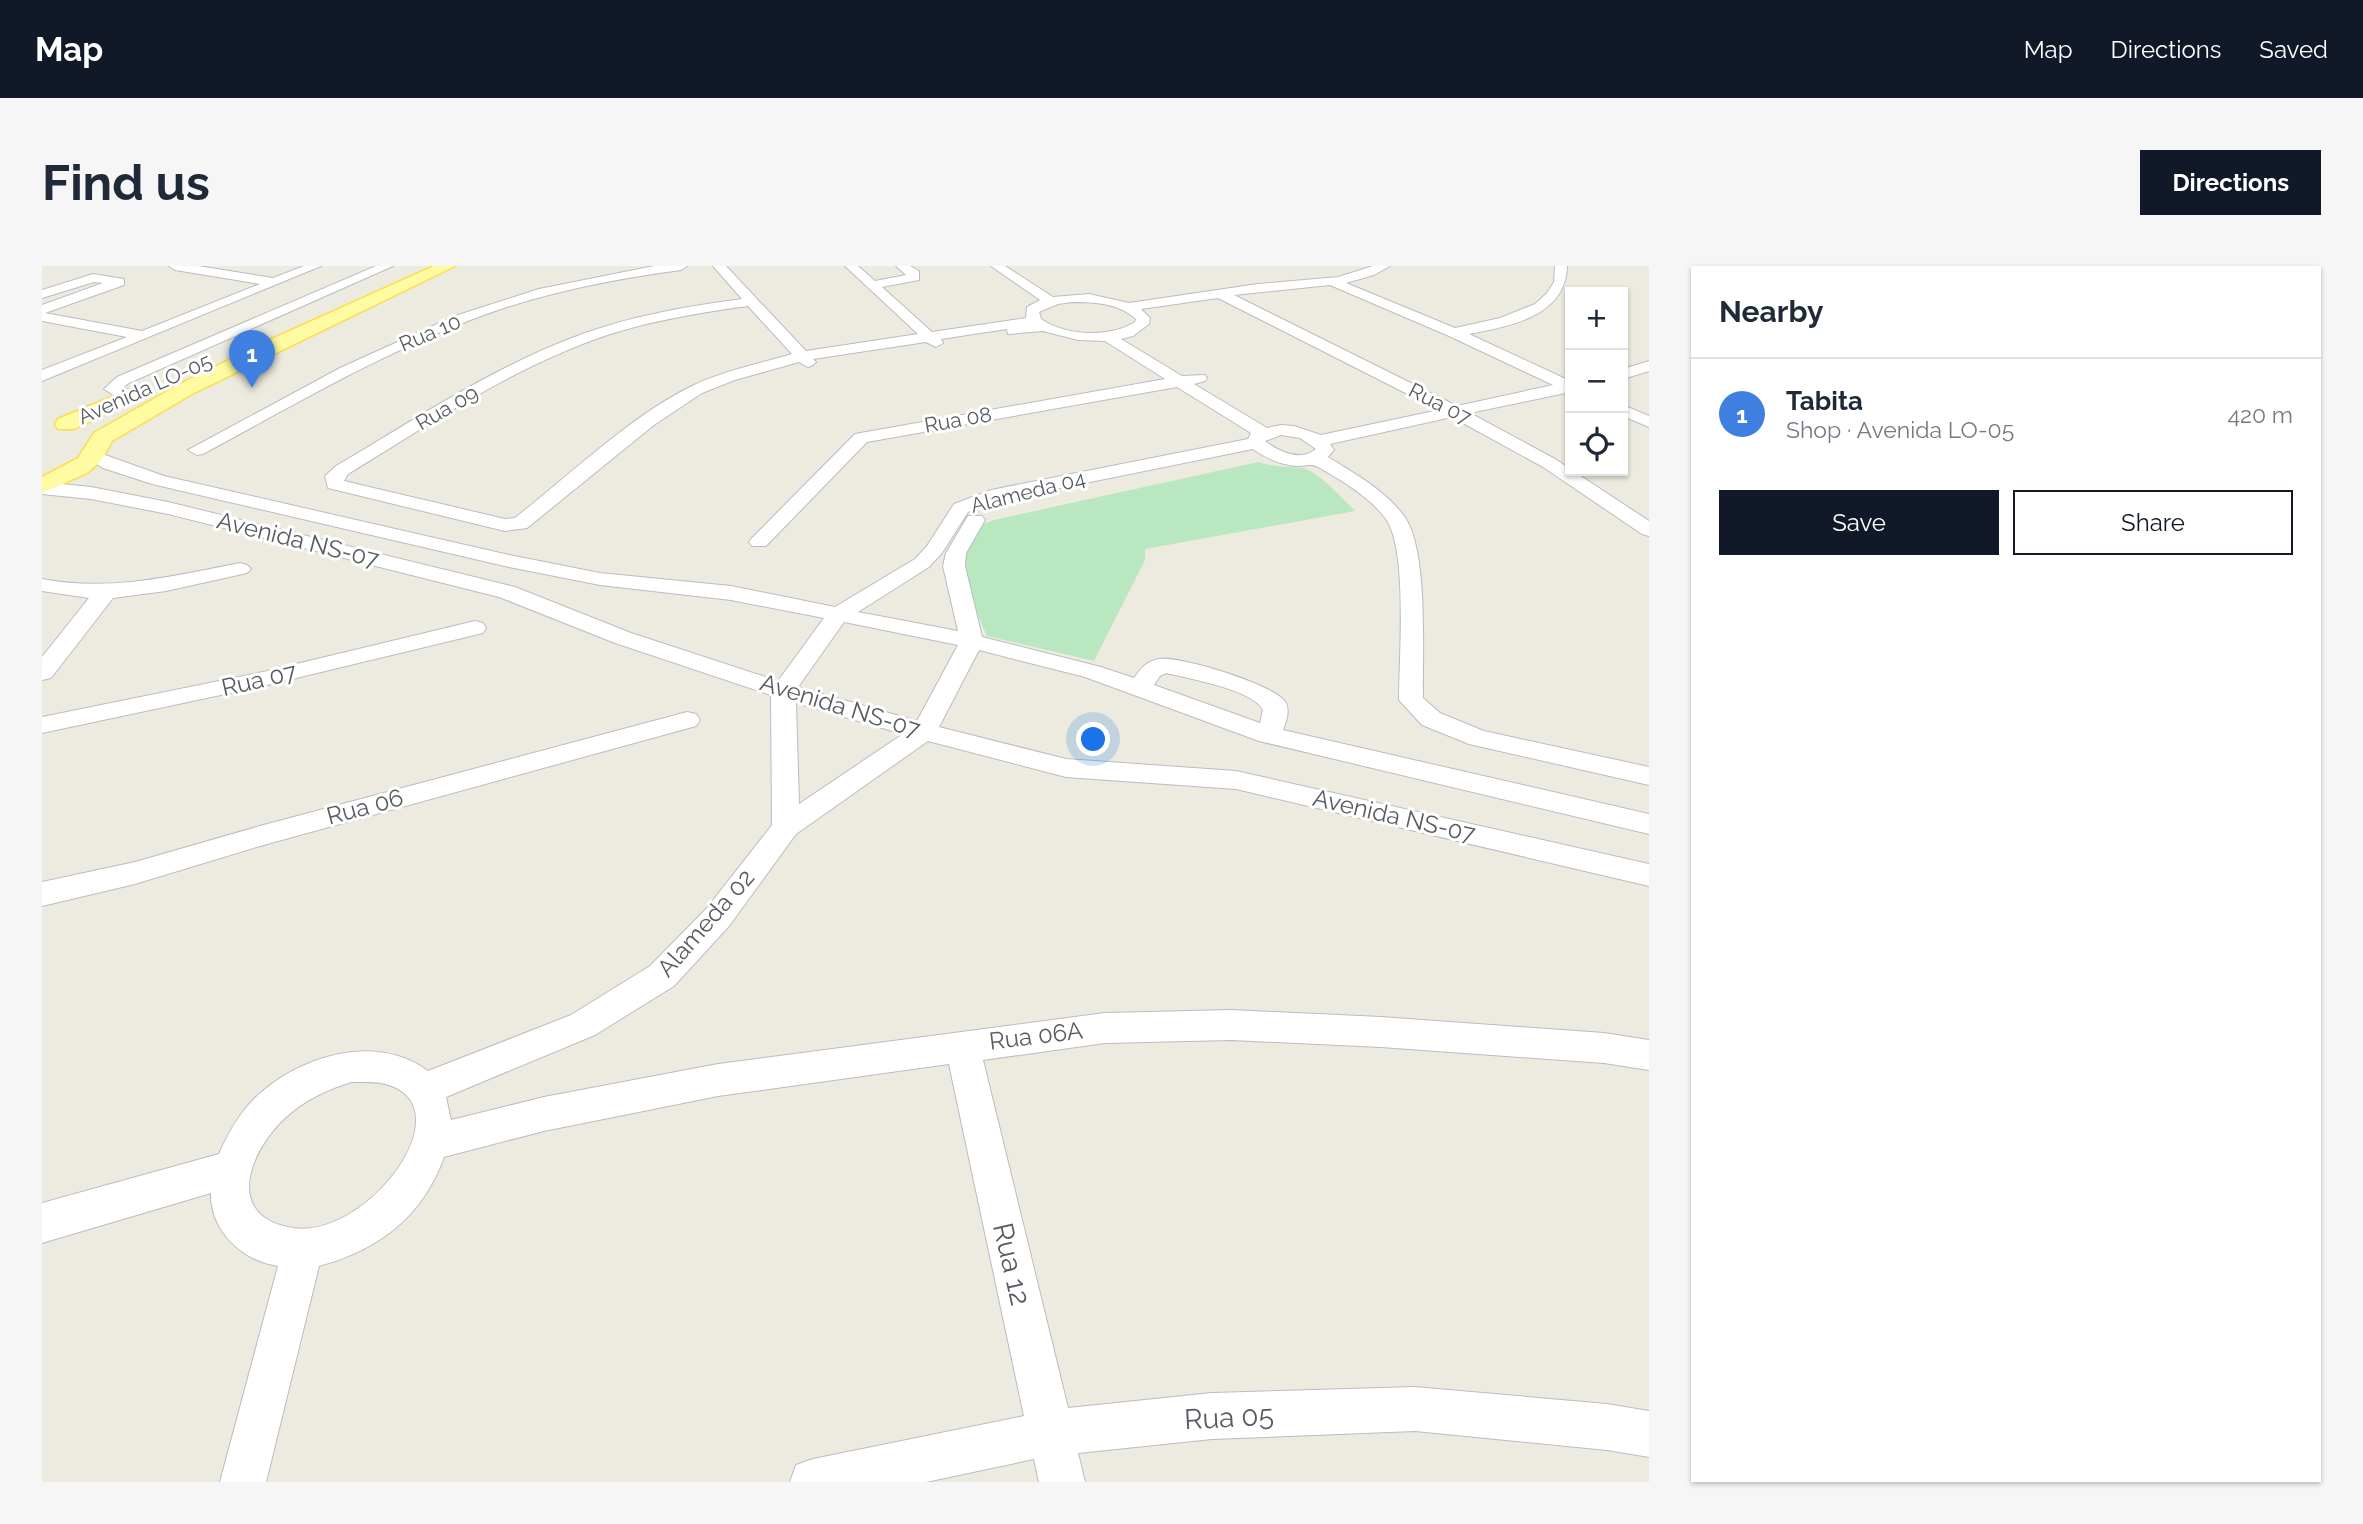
<!DOCTYPE html>
<meta charset="utf-8">
<style>
body{margin:0;font-family:Raleway,sans-serif;background:#f6f6f7;color:#1f2937}
.controls{position:absolute;right:21px;top:21px;display:grid;overflow:hidden;border-radius:0px;box-shadow:0 2px 5px #0004}
.controls button{width:63px;height:63px;display:grid;place-items:center;padding:0;border:0;border-bottom:2px solid #e0e1e3;background:#fff;color:#1f2937;font:35px sans-serif}
.you{position:absolute;left:1052px;top:474px;width:24px;height:24px;margin:-18px;border:5px solid #fff;border-radius:50%;background:#1a73e8;box-shadow:0 0 0 10px #1a73e833}
.badge{display:grid;place-items:center;width:46px;height:46px;border-radius:50%;background:#111827;color:#fff;font-size:23px;font-weight:700}
.pin{position:absolute;translate:-50% -58px;filter:drop-shadow(0 2px 4px #0008)}
.pin::after{content:'';position:absolute;top:37px;width:24px;height:21px;background:inherit;clip-path:polygon(0 0,100% 0,50% 100%)}
.list{margin:0;padding:0;list-style:none}
h2{display:flex;justify-content:space-between;align-items:center;height:91px;margin:0;padding:0 28px;font-size:30px}
h2 small{font-size:23px;font-weight:400;color:#747a83}
.list li{display:grid;grid-template-columns:46px 1fr auto;gap:21px;align-items:center;box-sizing:border-box;height:112px;padding:0 28px;border-top:2px solid #e0e1e3}
.list b{display:block;font-size:26px;white-space:nowrap}
.list p{margin:0;font-size:23px;white-space:nowrap;color:#747a83}
.list em{font-size:23px;font-style:normal;color:#747a83}
.actions{display:flex;gap:14px;padding:21px 28px}
.actions a{flex:1;padding:16px 0;border:2px solid #111827;border-radius:0px;text-align:center;font-size:24px;color:#111827}
.actions .main{background:#111827;color:#fff}
.icon{flex:none;width:38px;height:38px;fill:none;stroke:currentColor;stroke-width:2;stroke-linecap:round;stroke-linejoin:round}
.map{position:relative;flex:none;width:1607px;height:1216px;overflow:hidden;border-radius:0px}
header{display:flex;align-items:center;gap:42px;box-sizing:border-box;height:98px;padding:0 35px;background:#111827;color:#fff}
header strong{font-size:33px}
nav{display:flex;gap:38px;margin-inline-start:auto;font-size:24px}
.intro{display:flex;align-items:center;justify-content:space-between;box-sizing:border-box;height:168px;padding:0 42px}
h1{margin:0;font-size:49px}
.button{padding:18px 32px;border-radius:0px;background:#111827;color:#fff;font-size:24px;font-weight:700}
main{display:flex;gap:42px;padding:0 42px}
aside{flex:1;background:#fff;border-radius:0px;box-shadow:0 2px 5px #0004}
.map>svg:first-child{display:block}
.green{fill:#b9e7bf}
.lines{fill:none;stroke-linecap:round;stroke-linejoin:round}
.minor-casing{stroke:#babcc3;stroke-width:2}
.major-casing{stroke:#fbdd4b;stroke-width:3}
.minor{fill:#fff;fill-rule:evenodd}
.major{fill:#fffba2;fill-rule:evenodd}
.labels{text-anchor:middle;stroke-width:6;stroke-linejoin:round;paint-order:stroke}
.far-street-label{font-size:21px;fill:#585c62;stroke:#fff}
.street-label{font-size:24px;fill:#585c62;stroke:#fff}
.near-street-label{font-size:28px;fill:#585c62;stroke:#fff}
</style>
<header>
<strong>Map</strong>
<nav><a>Map</a><a>Directions</a><a>Saved</a></nav>
</header>
<div class="intro"><h1>Find us</h1><a class="button">Directions</a></div>
<main>
<div class="map">
<svg width="1607" height="1216" viewBox="0 0 1607 1216">
<rect width="100%" height="100%" fill="#edebdf"/>
<path class="green" d="M1216,196C1231,201 1244,200 1260,202C1275,204 1302,234 1313,245L1103,283V294L1052,395L945,370L920,314L927,264L952,254Z"/>
<g class="lines">
<defs>
<g id="minor">
<path d="M127,0H156L231,12L262,0H279L0,115V104L85,71L0,55V39L61,17L52,16L0,32V24L51,8L82,13V19L3,47L100,65L218,18L133,4Z"/>
<path d="M334,0H351L87,117L80,122L97,125L99,128L97,131L76,132L62,123L75,111Z"/>
<path d="M612,0H645L639,4C579,12 520,23 462,42C357,77 259,135 161,188L155,189L146,184L298,102L413,50L497,23Z"/>
<path d="M671,0H684L764,85L876,68L803,0H816L833,15L864,9L854,0H868L877,5V14L840,21L890,66L984,52L985,41L998,34L949,0H963L1011,31L1047,28L1087,37L1216,18L1296,11L1331,0H1348L1332,9L1304,17L1413,62L1458,52L1493,38L1505,27L1512,16L1513,0H1525C1524,51 1467,60 1427,68L1528,115V126L1428,147L1513,193L1607,255V270L1600,268L1501,201L1410,151L1288,178L1292,184L1286,191C1313,208 1343,224 1362,250C1387,284 1380,389 1381,432L1398,447L1442,465L1607,501V519L1427,478L1380,459L1357,434C1357,393 1366,284 1344,253C1328,231 1299,214 1276,201C1270,197 1263,200 1255,200C1240,199 1223,192 1211,183L954,235L926,246L900,287L887,301L816,346L916,365L901,300L904,287L926,250H940L943,254L924,287L923,300L940,371L1059,401L1092,412C1099,402 1105,395 1117,393C1136,389 1235,419 1244,437C1248,446 1244,455 1241,464L1607,548V568L1217,475L1043,411L937,384L897,461L1024,493L1194,505L1607,598V620L1194,523L1024,511L886,475L754,568L687,660L632,720L553,769L404,831L409,854L502,831L676,798L1063,747L1190,744L1339,751L1562,767L1607,774V804L1562,797L1339,781L1190,774L1063,777L941,794L1026,1142L1170,1127L1373,1121L1565,1138L1607,1145V1191L1565,1184L1373,1165L1170,1173L1036,1187L1043,1216H997L992,1193L884,1216H748L754,1199L771,1193L982,1150L907,798L676,830L502,865L402,891C381,950 337,984 277,1000L224,1216H178L236,1000C201,995 168,965 169,927L0,977V937L177,888C186,868 196,849 212,833C256,790 334,766 386,805L529,749L608,700L665,642L730,559L729,429L573,377L457,331L126,248L49,233L0,228V216L49,221L126,236L473,321L589,367L736,415L782,352L689,334L558,319L467,301L110,218L61,202L43,190L52,185L122,210L467,289L558,307L689,320L793,341L873,293L885,280L912,238L949,224L1206,173L1209,167L1135,121L825,176L724,280H710L707,276L710,272L813,168L1123,113L1063,75L1036,74L1001,65L966,68L965,63L899,73L901,77L894,81L884,76L771,93L774,96L771,99L766,101L757,96L693,114L660,127L612,159L485,262L463,265L286,222L283,210L294,200C375,152 454,99 543,67C594,49 647,40 700,33ZM1288,19L1407,70L1511,119L1415,140L1192,29ZM1176,32L1397,144L1279,169L1252,160L1239,159L1225,162L1152,118L1163,115L1165,112L1163,109L1140,110L1079,73L1091,70L1107,58L1108,52L1099,43ZM1030,36C1053,36 1076,37 1094,53L1093,56C1068,72 1024,70 999,53L997,46L1016,38ZM706,40L750,88C717,98 680,105 648,121C589,150 525,211 473,252L463,253L302,215L306,208C393,155 478,96 575,66C618,53 662,46 706,40ZM1239,169L1258,172L1274,183C1258,196 1238,186 1223,175ZM802,356L916,379L875,455L756,421ZM1124,407C1145,412 1212,424 1221,444L1218,457L1112,419L1118,410ZM754,437L861,468L757,538ZM310,816C322,816 336,815 347,819C422,844 325,973 251,962C181,951 207,885 244,851C263,834 286,823 310,816Z"/>
<path d="M1607,95V105L1581,113V103Z"/>
<path d="M1581,139L1607,150V161L1581,150Z"/>
<path d="M198,297L205,299L209,303L205,307L124,325L71,332L9,412L0,414V391L47,332L0,325V313C68,326 132,310 198,297Z"/>
<path d="M433,355L441,357L444,362L441,367L221,420L0,467V451L221,406Z"/>
<path d="M645,446L654,448L658,454L654,460L218,580L93,618L0,640V616L93,596L218,560Z"/>
</g>
<g id="major">
<path d="M392,0H413L150,128L70,175L59,195L45,207L0,227V211L36,192L52,167L136,119L223,76Z"/>
<path d="M96,120L103,122L106,126L103,130L32,163H16L13,158L16,153Z"/>
</g>
</defs>
<use href="#minor" class="minor-casing"/>
<use href="#major" class="major-casing"/>
<use href="#minor" class="minor"/>
<use href="#major" class="major"/>
</g>
<g class="labels">
<g class="far-street-label">
<text transform="translate(388 67) rotate(-23)" y="7">Rua 10</text>
<text transform="translate(103 123) rotate(-24)" y="7">Avenida LO-05</text>
<text transform="translate(1398 138) rotate(27)" y="7">Rua 07</text>
<text transform="translate(405 142) rotate(-30)" y="7">Rua 09</text>
<text transform="translate(916 154) rotate(-10)" y="7">Rua 08</text>
<text transform="translate(986 226) rotate(-14)" y="7">Alameda 04</text>
</g>
<g class="street-label">
<text transform="translate(256 274) rotate(14)" y="8">Avenida NS-07</text>
<text transform="translate(217 414) rotate(-13)" y="8">Rua 07</text>
<text transform="translate(798 440) rotate(17)" y="8">Avenida NS-07</text>
<text transform="translate(323 541) rotate(-15)" y="8">Rua 06</text>
<text transform="translate(1352 550) rotate(13)" y="8">Avenida NS-07</text>
<text transform="translate(664 657) rotate(-49)" y="8">Alameda 02</text>
<text transform="translate(994 770) rotate(-7)" y="8">Rua 06A</text>
</g>
<g class="near-street-label">
<text transform="translate(970 998) rotate(77)" y="10">Rua 12</text>
<text transform="translate(1187 1151) rotate(-3)" y="10">Rua 05</text>
</g>
</g>
</svg>
<div class="controls">
<button>+</button>
<button>−</button>
<button><svg class="icon" aria-label="locate" viewBox="0 0 24 24"><circle cx="12" cy="12" r="6"/><path d="M12 2v4M12 18v4M2 12h4M18 12h4"/></svg></button>
</div>
<div class="you"></div>
<div class="pin badge" style="left:210px;top:122px;background:#3f7fe0">1</div>
</div>
<aside>
<h2>Nearby<small></small></h2>
<ul class="list">
<li><span class="badge" style="background:#3f7fe0">1</span><div><b>Tabita</b><p>Shop · Avenida LO-05</p></div><em>420 m</em></li>
</ul>
<div class="actions"><a class="main">Save</a><a>Share</a></div>
</aside>
</main>
